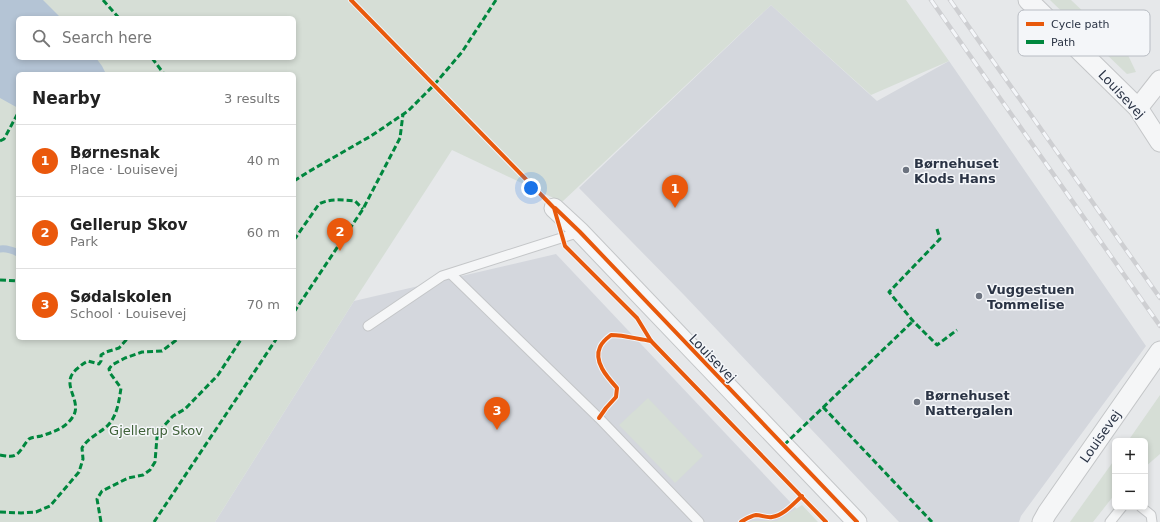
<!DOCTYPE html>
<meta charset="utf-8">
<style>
body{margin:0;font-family:"DejaVu Sans",sans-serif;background:#f2f2f2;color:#222}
.controls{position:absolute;right:12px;bottom:12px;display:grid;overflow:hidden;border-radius:6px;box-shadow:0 2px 6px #0003}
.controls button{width:36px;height:36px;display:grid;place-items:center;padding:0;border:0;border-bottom:1px solid #e0e0e0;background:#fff;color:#222;font:20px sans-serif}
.you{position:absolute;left:531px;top:188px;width:14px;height:14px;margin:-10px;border:3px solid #fff;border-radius:50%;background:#1a73e8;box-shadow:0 0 0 6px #1a73e833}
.badge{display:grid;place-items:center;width:26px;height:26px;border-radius:50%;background:#ea580c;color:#fff;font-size:13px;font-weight:700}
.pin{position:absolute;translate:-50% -33px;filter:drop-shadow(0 1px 2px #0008)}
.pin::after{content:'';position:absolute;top:21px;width:14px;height:12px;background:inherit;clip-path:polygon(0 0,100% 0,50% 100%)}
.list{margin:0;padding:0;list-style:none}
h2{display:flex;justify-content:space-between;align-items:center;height:52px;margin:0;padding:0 16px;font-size:17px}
h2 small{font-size:13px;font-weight:400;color:#767676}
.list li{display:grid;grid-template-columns:26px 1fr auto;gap:12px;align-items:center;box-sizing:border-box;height:72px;padding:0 16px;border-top:1px solid #e0e0e0}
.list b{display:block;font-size:15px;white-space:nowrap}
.list p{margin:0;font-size:13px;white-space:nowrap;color:#767676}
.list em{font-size:13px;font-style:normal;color:#767676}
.icon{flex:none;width:22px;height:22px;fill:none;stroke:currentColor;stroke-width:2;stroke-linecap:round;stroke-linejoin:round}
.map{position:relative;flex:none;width:1160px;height:522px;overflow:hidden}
.search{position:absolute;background:#fff;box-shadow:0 2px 6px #0003;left:16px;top:16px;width:280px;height:44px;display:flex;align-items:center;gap:10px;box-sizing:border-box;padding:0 14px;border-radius:6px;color:#767676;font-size:15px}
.panel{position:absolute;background:#fff;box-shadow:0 2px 6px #0003;left:16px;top:72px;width:280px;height:268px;border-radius:6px}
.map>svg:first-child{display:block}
.built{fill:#d4d7dd}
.green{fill:#d6ded6;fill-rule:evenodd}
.water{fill:#b4c4d5}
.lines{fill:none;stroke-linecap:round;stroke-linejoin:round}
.stream{stroke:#b4c4d5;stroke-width:7}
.lane-casing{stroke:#c4c6c8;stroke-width:11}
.street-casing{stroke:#c4c6c8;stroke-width:21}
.lane{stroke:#f5f6f7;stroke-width:9}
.street{stroke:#f5f6f7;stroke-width:19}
.rail-casing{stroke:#cecfd2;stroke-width:4.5}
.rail{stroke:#f4f6f9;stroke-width:3;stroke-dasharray:9;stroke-linecap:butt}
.quiet{stroke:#00873e;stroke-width:3;stroke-dasharray:6 3;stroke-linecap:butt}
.cycleway-casing{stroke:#f4f6f9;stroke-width:6}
.cycleway{stroke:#e8590c;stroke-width:4}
.poi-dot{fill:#6c737f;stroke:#f4f6f9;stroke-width:1.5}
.labels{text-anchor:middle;stroke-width:3;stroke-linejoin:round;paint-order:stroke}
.street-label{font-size:13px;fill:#2b3445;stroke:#f4f6f9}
.poi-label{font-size:13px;font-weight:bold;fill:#2b3445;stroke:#f4f6f9;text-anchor:start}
.park-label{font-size:13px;fill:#3f6138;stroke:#f4f6f9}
.key{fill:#f4f6f9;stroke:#b8bcc3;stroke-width:1}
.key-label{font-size:11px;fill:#2b3445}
</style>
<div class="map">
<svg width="1160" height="522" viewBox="0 0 1160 522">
<rect width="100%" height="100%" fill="#e6e8ea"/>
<g class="built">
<path d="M771,5L877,101L949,61L1146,346L1021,516L1019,522H899L685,296L579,188Z"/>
<path d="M556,254L809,522H215L354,301Z"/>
</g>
<g class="green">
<path d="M0,0H906L949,61L871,95L771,5L562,202L452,150L354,301L215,522H0ZM18,18H294V58H18ZM18,74H294V338H18Z"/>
<path d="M1050,0H1071L1127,53L1136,72L1127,74Z"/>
<path d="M1160,395V454L1145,467V441H1128Z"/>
<path d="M648,398L703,456L675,483L619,425Z"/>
<path d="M1115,459V494L1093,522H1070Z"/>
<path d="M802,505L818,522H750L752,521H777Z"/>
</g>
<path class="water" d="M0,0H43L61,18H18V58H96L102,66L106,74H18V108L0,98Z"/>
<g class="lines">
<path class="stream" d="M0,249C6,248 12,250 18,253"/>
<defs>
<g id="lane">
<path d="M451,274L599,418L699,522"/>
<path d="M368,326L442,276L580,232"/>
<path d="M1141,507L1151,515L1152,522"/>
<path d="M1110,522L1122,507"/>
</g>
<g id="street">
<path d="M1028,0L1138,108L1160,142"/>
<path d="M1138,108L1160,80"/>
<path d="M554,208L580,232L857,522"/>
<path d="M1042,522L1047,513L1160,351"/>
</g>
</defs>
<use href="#lane" class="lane-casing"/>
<use href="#street" class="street-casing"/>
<use href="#lane" class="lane"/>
<use href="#street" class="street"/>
<defs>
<g id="rail">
<path d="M931,0L1160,326"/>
<path d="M950,0L1160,298"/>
</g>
</defs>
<use href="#rail" class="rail-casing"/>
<use href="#rail" class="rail"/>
<g class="quiet">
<path d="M103,0L119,18"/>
<path d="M152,58L164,74"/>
<path d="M0,141L4,139L18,113"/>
<path d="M294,181L308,172L371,136L408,111L434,85L462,52L496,0"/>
<path d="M937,229L940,239L889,292L913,321L937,345L957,330"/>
<path d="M294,240L319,204C330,198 343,200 355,201L363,209"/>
<path d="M0,280L18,281"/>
<path d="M294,312L363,209L400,138L403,114"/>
<path d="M823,407L932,522"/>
<path d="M784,445L913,321"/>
<path d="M0,455C12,457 16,458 23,447C25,444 27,441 29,439C32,437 37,437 41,436C53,432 64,429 72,418C85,401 57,384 78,368C81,365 84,363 88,361L99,364L101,361V355L106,352L119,348L128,338"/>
<path d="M0,512L21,513L36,512L50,506L79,472L83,459L82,448C88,438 98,434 106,427C117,418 119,401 121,388L110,373L109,369L112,365L125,358L142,352L162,351L179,338"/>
<path d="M101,522L97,499L102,491L128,478L143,475L150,470L155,462L157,437L162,428L173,416L185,409L218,375L242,338"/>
<path d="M154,522L277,338"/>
</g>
<defs>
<g id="cycleway">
<path d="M351,0L554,208L565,246L637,318L651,341L826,522"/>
<path d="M555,208L580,232L857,522"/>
<path d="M599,418L606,408L616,397L617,388C608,378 593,362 600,347C602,342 607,338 611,335C624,335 637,339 651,341"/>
<path d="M741,522C746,519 750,516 756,515C761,515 767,518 772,517C784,515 793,504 802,496"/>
</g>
</defs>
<use href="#cycleway" class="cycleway-casing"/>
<use href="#cycleway" class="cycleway"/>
</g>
<g class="poi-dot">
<circle cx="906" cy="170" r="4"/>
<circle cx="979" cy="296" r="4"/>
<circle cx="917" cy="402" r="4"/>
</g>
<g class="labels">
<g class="street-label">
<text transform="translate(1122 94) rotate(47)" y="5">Louisevej</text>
<text transform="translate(713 358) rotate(46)" y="5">Louisevej</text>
<text transform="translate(1100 436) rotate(-55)" y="5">Louisevej</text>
</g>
<g class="poi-label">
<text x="914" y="168">Børnehuset<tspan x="914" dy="15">Klods Hans</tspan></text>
<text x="987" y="294">Vuggestuen<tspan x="987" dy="15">Tommelise</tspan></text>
<text x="925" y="400">Børnehuset<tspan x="925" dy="15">Nattergalen</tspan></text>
</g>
<g class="park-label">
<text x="156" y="435">Gjellerup Skov</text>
</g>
</g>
<rect x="1018" y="10" width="132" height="46" rx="6" class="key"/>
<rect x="1026" y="22" width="18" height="4" fill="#e8590c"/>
<rect x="1026" y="40" width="18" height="4" fill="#00873e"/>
<g class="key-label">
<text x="1051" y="28">Cycle path</text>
<text x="1051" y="46">Path</text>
</g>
</svg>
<div class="controls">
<button>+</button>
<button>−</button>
</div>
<div class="you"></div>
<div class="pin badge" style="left:675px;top:208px">1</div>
<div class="pin badge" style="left:340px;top:251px">2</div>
<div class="pin badge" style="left:497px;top:430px">3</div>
<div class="search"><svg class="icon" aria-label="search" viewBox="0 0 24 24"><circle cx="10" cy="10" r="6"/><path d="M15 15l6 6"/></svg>Search here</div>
<section class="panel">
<h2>Nearby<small>3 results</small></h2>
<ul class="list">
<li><span class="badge">1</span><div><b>Børnesnak</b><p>Place · Louisevej</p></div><em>40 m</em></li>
<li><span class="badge">2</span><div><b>Gellerup Skov</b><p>Park</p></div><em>60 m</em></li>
<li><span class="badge">3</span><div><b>Sødalskolen</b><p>School · Louisevej</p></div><em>70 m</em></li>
</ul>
</section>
</div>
